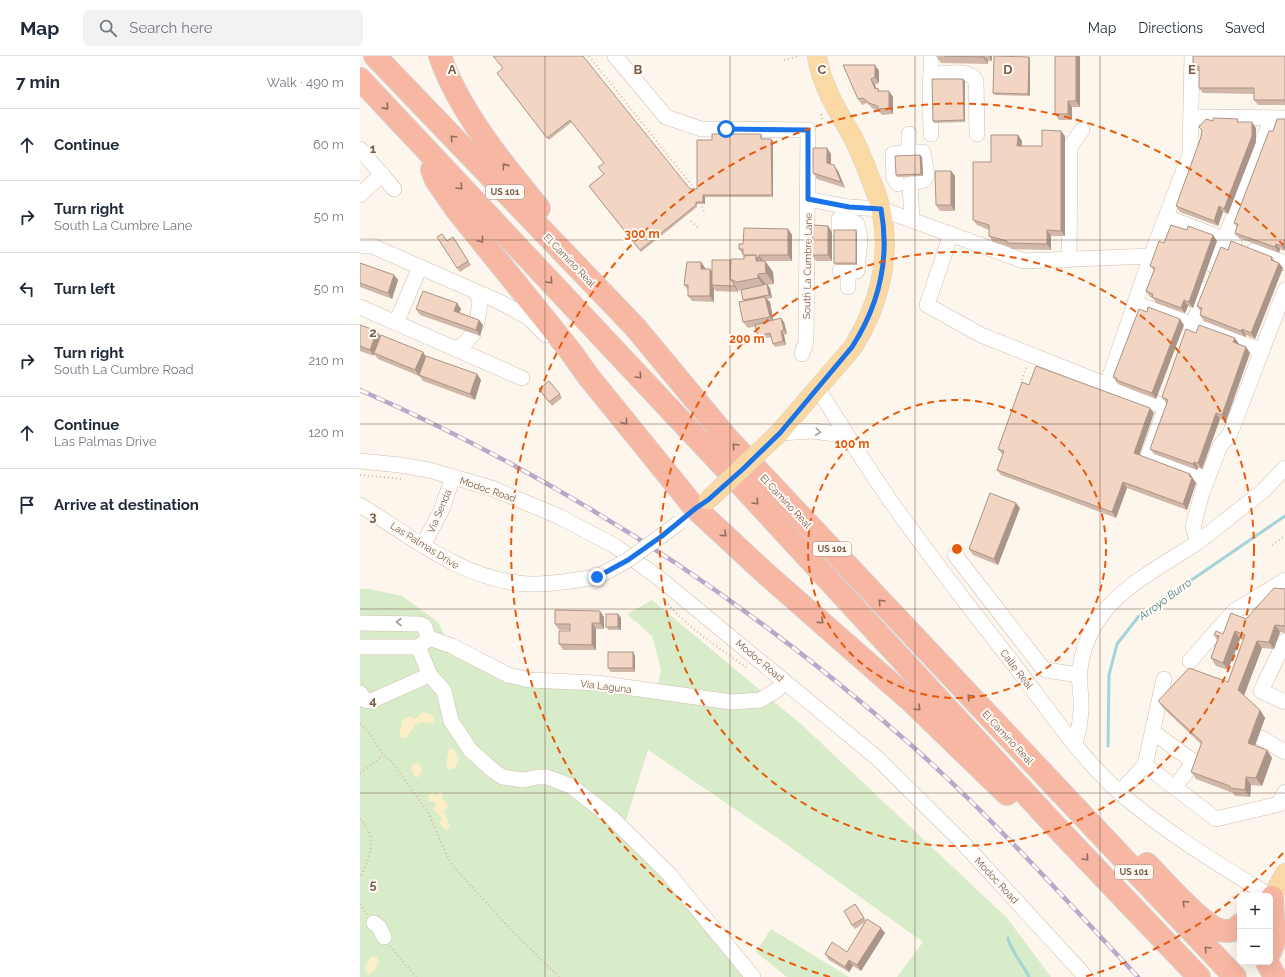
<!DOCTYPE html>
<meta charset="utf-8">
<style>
body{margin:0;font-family:Raleway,sans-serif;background:#f2f2f3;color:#1f2937}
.controls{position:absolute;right:12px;bottom:12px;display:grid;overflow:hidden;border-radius:6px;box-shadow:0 4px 16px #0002}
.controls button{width:36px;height:36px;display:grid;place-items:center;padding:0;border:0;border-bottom:1px solid #e0e1e3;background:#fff;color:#1f2937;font:20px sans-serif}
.stop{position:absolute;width:12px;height:12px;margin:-9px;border:3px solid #1a73e8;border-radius:50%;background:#fff}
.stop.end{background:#1a73e8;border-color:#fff;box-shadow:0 1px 4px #0008}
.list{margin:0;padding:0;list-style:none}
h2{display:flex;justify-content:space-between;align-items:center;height:52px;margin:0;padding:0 16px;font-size:17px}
h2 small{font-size:13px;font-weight:400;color:#747a83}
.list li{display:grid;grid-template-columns:26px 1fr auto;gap:12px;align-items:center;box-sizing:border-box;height:72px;padding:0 16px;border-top:1px solid #e0e1e3}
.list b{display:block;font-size:15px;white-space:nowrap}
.list p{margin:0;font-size:13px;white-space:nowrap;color:#747a83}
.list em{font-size:13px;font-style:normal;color:#747a83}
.icon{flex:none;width:22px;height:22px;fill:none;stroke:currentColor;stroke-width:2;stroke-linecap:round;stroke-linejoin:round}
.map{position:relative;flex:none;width:925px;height:921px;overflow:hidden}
header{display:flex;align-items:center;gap:24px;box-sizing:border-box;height:56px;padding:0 20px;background:#fff;border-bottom:1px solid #e0e1e3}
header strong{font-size:19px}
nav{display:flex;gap:22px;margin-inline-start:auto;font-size:14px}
.search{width:280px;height:36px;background:#f2f2f3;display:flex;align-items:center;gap:10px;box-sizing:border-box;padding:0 14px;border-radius:6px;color:#747a83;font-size:15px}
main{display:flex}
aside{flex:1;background:#fff}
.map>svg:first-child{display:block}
.green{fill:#d8ecc9}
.sand{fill:#fcefc7}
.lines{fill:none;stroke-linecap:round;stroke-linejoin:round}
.stream{stroke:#a5d3da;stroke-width:3}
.minor-casing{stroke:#d1beb0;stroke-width:16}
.major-casing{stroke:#dad1cd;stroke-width:20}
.highway-casing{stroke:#dad1cd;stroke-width:24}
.path{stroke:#d9b8a5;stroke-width:2;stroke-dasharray:1 3;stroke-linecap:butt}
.minor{stroke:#fff;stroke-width:15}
.major{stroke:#fbd9a5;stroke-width:19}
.highway{stroke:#f7b7a3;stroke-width:22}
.rail-casing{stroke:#b9a8c9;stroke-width:4.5}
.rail{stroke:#fffaf3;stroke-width:3;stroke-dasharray:9;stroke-linecap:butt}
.minor-bridge-casing{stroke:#d1beb0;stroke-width:16;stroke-linecap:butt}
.major-bridge-casing{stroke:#dad1cd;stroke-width:20;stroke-linecap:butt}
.minor-bridge{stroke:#fff;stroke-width:15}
.major-bridge{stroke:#fbd9a5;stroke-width:19}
.wall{fill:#d1b7a8}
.shaded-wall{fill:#aa9588}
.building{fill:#f3d5c3;stroke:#aa9588}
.oneway{stroke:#936e5e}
.oneway2{stroke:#af9d94}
.route{stroke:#1a73e8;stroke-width:5}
.grid{fill:none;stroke:#7a5c4d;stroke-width:1;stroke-opacity:0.55}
.ring{fill:none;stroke:#e8590c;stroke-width:2;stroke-dasharray:7 5}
.labels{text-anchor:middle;stroke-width:4;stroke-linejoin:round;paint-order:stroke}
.shield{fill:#fffaf3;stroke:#a28b7f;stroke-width:1}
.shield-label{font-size:9px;font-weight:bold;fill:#7a5c4d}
.street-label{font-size:10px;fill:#7a5c4d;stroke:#fffaf3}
.water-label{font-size:11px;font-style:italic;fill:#437c86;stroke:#fffaf3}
.grid-label{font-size:13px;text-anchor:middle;font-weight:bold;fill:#7a5c4d;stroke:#fffaf3;stroke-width:4;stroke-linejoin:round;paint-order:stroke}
.centre{fill:#e8590c;stroke:#fffaf3;stroke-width:2}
.ring-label{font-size:12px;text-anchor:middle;font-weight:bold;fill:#e8590c;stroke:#fffaf3;stroke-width:4;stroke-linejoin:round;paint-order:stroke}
</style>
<header>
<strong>Map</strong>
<div class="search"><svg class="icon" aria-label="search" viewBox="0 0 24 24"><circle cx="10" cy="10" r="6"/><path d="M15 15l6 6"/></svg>Search here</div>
<nav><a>Map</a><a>Directions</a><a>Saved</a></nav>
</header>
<main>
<aside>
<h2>7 min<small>Walk · 490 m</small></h2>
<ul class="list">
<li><svg class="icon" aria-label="ahead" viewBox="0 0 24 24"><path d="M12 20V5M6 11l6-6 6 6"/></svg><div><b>Continue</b></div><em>60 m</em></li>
<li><svg class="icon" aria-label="right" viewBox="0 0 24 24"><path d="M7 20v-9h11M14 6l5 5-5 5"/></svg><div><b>Turn right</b><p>South La Cumbre Lane</p></div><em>50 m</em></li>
<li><svg class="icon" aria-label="left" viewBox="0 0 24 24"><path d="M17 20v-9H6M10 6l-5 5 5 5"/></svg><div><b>Turn left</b></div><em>50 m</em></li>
<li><svg class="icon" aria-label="right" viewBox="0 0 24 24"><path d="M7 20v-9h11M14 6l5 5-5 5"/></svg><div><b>Turn right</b><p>South La Cumbre Road</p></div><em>210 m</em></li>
<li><svg class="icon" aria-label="ahead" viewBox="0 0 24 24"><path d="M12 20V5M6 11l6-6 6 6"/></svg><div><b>Continue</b><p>Las Palmas Drive</p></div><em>120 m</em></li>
<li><svg class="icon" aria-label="arrive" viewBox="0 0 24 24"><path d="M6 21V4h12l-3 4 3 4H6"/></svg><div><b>Arrive at destination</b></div></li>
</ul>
</aside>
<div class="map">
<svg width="925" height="921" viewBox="0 0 925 921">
<rect width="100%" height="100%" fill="#fdf6ec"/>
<g class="green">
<path d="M0,533H9L42,540L78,566L92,595L143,621L296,641L301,613L292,580L267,558L292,544L442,669L647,862L691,921H537L563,886L416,781L288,694L262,777L373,901L387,921H0Z"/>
<path d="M411,873L489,921H427L396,896Z"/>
</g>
<g class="sand">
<path d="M63,656L73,659L75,667L64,666L55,669L46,682L40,681V672H42L41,667L45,662L52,660V662L55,663Z"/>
<path d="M92,692C99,697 101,711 90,714L87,711C86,705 88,698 89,693Z"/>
<path d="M57,707L60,709L62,714L59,721H55L51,712L53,709Z"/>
<path d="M80,735L83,737L82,744L86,745L88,750L87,753L83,754L90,770L88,774L83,772L79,766L82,764L81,761L72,752L76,750L73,745L69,746L68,739L73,737L77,740Z"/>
<path d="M16,900L19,906L14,915L8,919L5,911L11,901Z"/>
</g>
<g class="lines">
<g class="stream">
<path d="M748,690L749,619L757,588L779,560L925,460"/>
<path d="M648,882C649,892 664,910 669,921"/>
</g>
<defs>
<g id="minor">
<path d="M255,0L306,61L341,73L448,74L446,286L442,298"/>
<path d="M571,19V0"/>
<path d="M831,61L925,62"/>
<path d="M549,78V96H563L567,119L564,124L550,128L552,164"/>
<path d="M571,78L570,27L571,19C583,18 611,12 616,25L617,78"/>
<path d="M0,93L34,133"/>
<path d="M538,128L534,122L533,98L549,96V101"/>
<path d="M0,139L22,118"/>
<path d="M447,143L489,151V163L497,168L500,183L497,215H488L489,209"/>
<path d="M489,151L521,153L664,205L791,200"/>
<path d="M806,161L874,187"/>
<path d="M479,176V163H489V170"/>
<path d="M591,178L567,249L621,279L747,329L791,200L830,98L832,0"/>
<path d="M0,190H12L140,246L169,262L186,279"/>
<path d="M894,195L925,207"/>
<path d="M709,204L710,98V91L722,74"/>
<path d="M854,210L912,62"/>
<path d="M480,215H488V231"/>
<path d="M117,236L120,246L117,267"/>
<path d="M775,247L902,295"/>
<path d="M0,251L162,322"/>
<path d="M36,267L60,211"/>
<path d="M833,268L846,233"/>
<path d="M95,293L104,288L113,278"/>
<path d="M747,329L806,351L788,400L846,423"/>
<path d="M458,333C481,369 503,405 527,440C567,497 609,551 652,606C686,650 717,698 759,736C805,776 858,808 910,840"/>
<path d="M419,377L453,375L475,378L492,387"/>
<path d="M0,405L40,409L69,414L131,432L198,460L255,490L299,522L516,701L602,786L726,921"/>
<path d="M0,449C53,482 103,524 168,528C191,529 215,524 237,521"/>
<path d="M838,486L903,435L925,412"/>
<path d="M63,489L81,455L93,421"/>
<path d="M595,499L681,610L686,614L719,619"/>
<path d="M0,567L59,568L64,570L69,582L92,590L148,619L170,624L237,627L371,646L400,644L417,634L425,626"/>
<path d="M925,585L901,635L925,646"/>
<path d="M0,591H58L66,585"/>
<path d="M830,605L873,556L925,524"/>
<path d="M68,617L84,635L91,665L111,695L135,716L143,721L163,724L178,721H187L211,730L253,763L308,817L393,921"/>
<path d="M0,637L5,644L11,645L67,620L68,614L58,591"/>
<path d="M793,676L834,706L815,731"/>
<path d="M901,682L925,696"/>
<path d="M715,688C718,677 721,665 721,652C722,639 718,626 720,613C728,545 787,520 838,486L833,471L842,437L860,390L870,378L925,234"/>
<path d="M785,709L804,623"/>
<path d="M760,736L785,709L856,763L919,748L925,736"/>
<path d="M14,867L19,871L24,881"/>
</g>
<g id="major">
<path d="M419,377L493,291C518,251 532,202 521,154C518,139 511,125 506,111C501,100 497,88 491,78C477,54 461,28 457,0"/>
<path d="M912,841L925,817"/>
</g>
<g id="highway">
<path d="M15,0L275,271L367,382L875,921"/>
<path d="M80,0C98,53 143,109 179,152"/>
<path d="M0,23L382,430L699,774L839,921"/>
<path d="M72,114L76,124L96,153L211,296L228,320L335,452L405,517L552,646L647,738"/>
<path d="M787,808C803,824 841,869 860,874C868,876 875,875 880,869"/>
<path d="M910,870L913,862L912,841"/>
<path d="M910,896L916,881L925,875"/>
<path d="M907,906L915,921"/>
</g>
</defs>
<use href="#minor" class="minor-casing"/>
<use href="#major" class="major-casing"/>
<use href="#highway" class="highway-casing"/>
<g class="path">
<path d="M229,0L334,132"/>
<path d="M424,4L440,0"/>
<path d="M462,63L461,59H464"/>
<path d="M340,147L344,155"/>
<path d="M331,165L338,172"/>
<path d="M662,324L667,309"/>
<path d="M0,419L42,423"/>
<path d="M912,489L925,480"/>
<path d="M303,542C325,571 359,591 387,612"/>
<path d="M0,668C14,678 17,696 31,705L68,756L85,796L93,810L153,876L199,921"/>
<path d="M0,717L23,700"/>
<path d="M0,763C19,781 9,802 0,822"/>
<path d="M0,848L8,859"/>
<path d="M30,890L56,921"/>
</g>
<use href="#minor" class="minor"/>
<use href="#major" class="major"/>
<use href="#highway" class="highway"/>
<defs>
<path id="rail" d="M0,334C201,422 386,543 550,688C631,760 704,842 778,921"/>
</defs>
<use href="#rail" class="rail-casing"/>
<use href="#rail" class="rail"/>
<defs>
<path id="minor-bridge" d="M237,521L268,504L320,466"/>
<path id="major-bridge" d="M348,444L419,377"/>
</defs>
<use href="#minor-bridge" class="minor-bridge-casing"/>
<use href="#major-bridge" class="major-bridge-casing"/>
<use href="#minor-bridge" class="minor-bridge"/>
<use href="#major-bridge" class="major-bridge"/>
</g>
<g class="wall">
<path d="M576,0H632V5H628V8L581,7Z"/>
<path d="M695,0H720V51H712V64H699L695,58Z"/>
<path d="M925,0V49H898L894,44V38L843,37L839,32V15H837L833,10Z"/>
<path d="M669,1L670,2V40L635,39L633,37Z"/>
<path d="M515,9L519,15V27L515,29L516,32L520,35L533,41V58L522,59L519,55L513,53L507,47L502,49L498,43Z"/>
<path d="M137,17L330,133H337L352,84L401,78L402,80V83H411L413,85V141H345V148H337V151L281,196L229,130L244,118V107L212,66L189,84Z"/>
<path d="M605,25V66L574,67L573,65Z"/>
<path d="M925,63V195L920,193L919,197L879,182L875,177L877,171L874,167L913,75Z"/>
<path d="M853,65L880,66L896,72V86L868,158L863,156L858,170L820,156L816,150L841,81L842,75L839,71Z"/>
<path d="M658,79L662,85V90H682L705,80V180H691V194L651,193L650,191L633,186L629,180V174L617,169L613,164L631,106Z"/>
<path d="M471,98V108L478,115L485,132L457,123L453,117Z"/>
<path d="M560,99L562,101L563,120L537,121L536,119Z"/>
<path d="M591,115L595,120V155H580L576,149Z"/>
<path d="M468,170L472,176V205H456L452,199Z"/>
<path d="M428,173L432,179V205H405L413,216L414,228L407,229L410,232L412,242L407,243L410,246L413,264L424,266L427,278L424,279L426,289L415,291L413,288L411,281L401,284L398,280L396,270L388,272L383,266L384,245L381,235L378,234V236L356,235L354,233V246L332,245L328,240V234L324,229L341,206L345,212V213H350L352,215L370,204L384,203V200L379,193L383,188Z"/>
<path d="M827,174L853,179L857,185L833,252L828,250L825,257L796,247L793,242L790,241L786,235L794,214L790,210L804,187Z"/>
<path d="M497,176V209H476L474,207Z"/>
<path d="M93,181L111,209L100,216L97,212L87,185Z"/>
<path d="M868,194L912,201L915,205L919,207L923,212L895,283L886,279L885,281L844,265L840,259L841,256L837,250Z"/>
<path d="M0,207L34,219L38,224L32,243L0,231Z"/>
<path d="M97,247L101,253L99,256L123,269L120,280L60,259L56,253Z"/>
<path d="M0,269L21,280L65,300L117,318L121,324L115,344L63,325L59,320L18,303L14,298V300L0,295Z"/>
<path d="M824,269L796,343L760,329L757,327L753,321Z"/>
<path d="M836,277L879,288L886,291L890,297L866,365L860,363L842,413L838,411L837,414L794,398L790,393L807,347H806L802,341Z"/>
<path d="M669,329L794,357L779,399L830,418L836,427L827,454L767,432L756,462L641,419L637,414L643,399L642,398L638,393Z"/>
<path d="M179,333L200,338L202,342L192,350Z"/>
<path d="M660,452L638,509L613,499L609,493Z"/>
<path d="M925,533V577L920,576L914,593L902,592L884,640L900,654L905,662L895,690L907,694L912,702L902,730L891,729L890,741L875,740L873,737L836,723L831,716L841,688L803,652L798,645L868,626L884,584L880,583L868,614L856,610L851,602L857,584L854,579L863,578L886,563Z"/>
<path d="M258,558L261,562V574H249L246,571Z"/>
<path d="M244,561V573H236V594H203L199,588L210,575V574H199L195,568Z"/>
<path d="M273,596L275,600V616H251L248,612Z"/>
<path d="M498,852L506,865L525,877L501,915L493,910L489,916L469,904L465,898L487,896L505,866L495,873L492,869Z"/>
</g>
<g class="shaded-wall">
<path d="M622,0H624L628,5V8Z"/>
<path d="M629,0H632V5Z"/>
<path d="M716,0H720V51L716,45Z"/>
<path d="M669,1L670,2V40L668,38Z"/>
<path d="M515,9L519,15V27L515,21Z"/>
<path d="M511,23L515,29L519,38L515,33Z"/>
<path d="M603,23L605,25V66L604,64Z"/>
<path d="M529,35L533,41V58L529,52Z"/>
<path d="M708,45L712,51V64L708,58Z"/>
<path d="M892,66L896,72V86L868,158L864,153Z"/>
<path d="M701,75L705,80V180L701,175Z"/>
<path d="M658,79L662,85L661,96L657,90Z"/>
<path d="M411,83L413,85V141L412,139Z"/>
<path d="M467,92L471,98V113L467,107Z"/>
<path d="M560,99L562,101L563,120L561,118Z"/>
<path d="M474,109L478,115L485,132L481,126Z"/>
<path d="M591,115L595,120V155L591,149Z"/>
<path d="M343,139L345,141V148L343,146Z"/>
<path d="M859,150L863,156L858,170L854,165Z"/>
<path d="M468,170L472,176V205L468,199Z"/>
<path d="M428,173L432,179V205L428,199Z"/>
<path d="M496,174L497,176V209L496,207Z"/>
<path d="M687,174L691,180V194L687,188Z"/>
<path d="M853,179L857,185L833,252L829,246Z"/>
<path d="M925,183V194L922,190Z"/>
<path d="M916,188L920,193L919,197L915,191Z"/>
<path d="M396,199L403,211L396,205Z"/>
<path d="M399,199L403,205V208L399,202Z"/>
<path d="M405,205L413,216L414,228L406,217Z"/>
<path d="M341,206L345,212V219L341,213Z"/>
<path d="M919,207L923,212L895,283L891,277Z"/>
<path d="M350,213L354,219L352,229L354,233V246L350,240Z"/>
<path d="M398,218L406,229V233L398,222Z"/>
<path d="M34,219L38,224L32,243L28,237Z"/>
<path d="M374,228L378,234V236L374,230Z"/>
<path d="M407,228L410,232L412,242L409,239Z"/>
<path d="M405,241L410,246L414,267L410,261Z"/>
<path d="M824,244L828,250L825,257L821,252Z"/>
<path d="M97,247L101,253L98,260L94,255Z"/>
<path d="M421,262L424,266L427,278L424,274Z"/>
<path d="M820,263L824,269L796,343L792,337Z"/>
<path d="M119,264L123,269L120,280L116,274Z"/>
<path d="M882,273L886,279L885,281L881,275Z"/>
<path d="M17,275L21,281L14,297V300L10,294Z"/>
<path d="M421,275L424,279L426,289L423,285Z"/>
<path d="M875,282L879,288L877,292L873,286Z"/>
<path d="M886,291L890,297L866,365L862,359Z"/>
<path d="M63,296L67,302L59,320L55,314Z"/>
<path d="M117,318L121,324L115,344L110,338Z"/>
<path d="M790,352L794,357L778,403L774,397Z"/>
<path d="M856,357L860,363L842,413L838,407Z"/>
<path d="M834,406L838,411L837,414L833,408Z"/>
<path d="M830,418L836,427L827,454L823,448Z"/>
<path d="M763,426L767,432L756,462L752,456Z"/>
<path d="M656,447L660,452L638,509L634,503Z"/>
<path d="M240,555L244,561V573L240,567Z"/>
<path d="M258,558L261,562V574L258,571Z"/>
<path d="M232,567L236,573V594L232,589Z"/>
<path d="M915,569L920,576L914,593L909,586Z"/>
<path d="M875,575L880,583L868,614L863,607Z"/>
<path d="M897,585L902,592L883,642L878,634Z"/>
<path d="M273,596L275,600V616L273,612Z"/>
<path d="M900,654L905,662L893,695L888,687Z"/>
<path d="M907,694L912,702L902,730L896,722Z"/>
<path d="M886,721L891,729L890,741L885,734Z"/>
<path d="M521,872L525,877L501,915L497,909Z"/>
<path d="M489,904L493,910L489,916L485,911Z"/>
</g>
<g class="building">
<path d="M133,0H223L330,133H337V84H352V78H401V83H411L412,139H343V146H336V149L280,194L229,130L244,118L238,111L244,107L210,64L187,82L137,17L143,12Z"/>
<path d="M584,0H622V1Z"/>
<path d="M634,0L669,1L668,38L633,37Z"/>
<path d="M695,0H716V45H708V58H695Z"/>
<path d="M833,0H925V44H894V32H839V10H833Z"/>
<path d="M483,9H515V21L511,23L515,33L518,32V35H529V52L518,53V50L509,47L503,42L498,43Z"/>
<path d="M572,23H603L604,64L573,65Z"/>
<path d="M853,62L878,63L877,66H892V80L864,153L859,150L854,165L816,150L841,81L842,74L839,71L846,63L853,65Z"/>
<path d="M917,63H925V183L922,190L916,188L915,191L875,177L878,168L874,167L909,75H913Z"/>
<path d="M682,74L701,75V175L687,174V188L647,187V185L629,180V169L613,164V106H631V79H658L657,90H682Z"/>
<path d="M453,92H467V107L474,109L481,126L453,117Z"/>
<path d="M560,99L561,118L536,119L535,100Z"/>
<path d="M575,115H591V149H576Z"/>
<path d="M453,169L468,170V199H452Z"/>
<path d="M811,169L827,174L828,170L853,179L829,246L824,244L821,252L792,241L793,238L786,235L795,212L790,210L799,185L804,187Z"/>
<path d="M384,172L428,173V199H399V202H397L396,199H383V193H379V188H383Z"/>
<rect x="474" y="174" width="22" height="33"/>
<path d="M82,178L87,185L93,181L108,205L97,212L77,181Z"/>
<path d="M871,185L912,201L911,204L919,207L891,277L882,273L881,275L840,259L842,252L837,250L861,191L868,194Z"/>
<path d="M396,199V205H405L406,217L398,218V222L377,226L370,223L371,203H384V200Z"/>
<path d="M352,204H370V223L374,228V230L352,229Z"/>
<path d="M327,206H341V213H350V240H328V229H324Z"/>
<path d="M0,207L34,219L28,237L0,227Z"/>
<path d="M407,228L409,239L383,244L381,234Z"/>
<path d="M63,235L97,247L94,255L119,264L116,274L56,253Z"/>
<path d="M405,241L410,261L383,266L379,246Z"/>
<path d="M788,251L820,263L792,337L756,324L757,322L753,321L779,253L787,256Z"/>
<path d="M421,262L424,274L421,275L423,285L413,288L410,277L398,280L395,269Z"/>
<path d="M0,269L17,275L10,294L0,290Z"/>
<path d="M839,269L875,282L873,286L886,291L862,359L856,357L838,407L834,406L833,408L790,393L808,344L802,341L826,273L836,277Z"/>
<path d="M21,279L63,296L55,314L14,297Z"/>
<path d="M66,300L117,318L110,338L59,319Z"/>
<path d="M676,310L790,352L774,397L830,418L829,420L832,422L823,448L763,426L752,456L637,414L644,395L638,393L662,326L669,329Z"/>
<path d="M189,325L200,338L189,346L179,333Z"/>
<path d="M630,437L656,447L634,503L609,493Z"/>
<path d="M914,532L925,533V570L915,569L909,586L897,585L878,634L900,654L888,687L907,694L896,722L886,721L885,734L870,732V730L831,716L842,686L798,645L829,612L868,626L885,579L875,575L863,607L851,602L859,580L854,579L856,575L863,578L871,557L886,563Z"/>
<path d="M195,554L240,555V567H232V589L199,588V575H210V568H195Z"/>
<rect x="246" y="558" width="12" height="13"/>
<rect x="248" y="596" width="25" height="16"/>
<path d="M495,848L504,862L492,869L484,855Z"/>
<path d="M507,863L521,872L497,909L489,904L485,911L465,898L472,886L487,896Z"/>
</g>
<defs><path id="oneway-chevron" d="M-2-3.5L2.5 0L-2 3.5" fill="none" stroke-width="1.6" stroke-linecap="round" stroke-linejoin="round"/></defs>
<g class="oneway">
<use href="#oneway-chevron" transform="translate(26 51) rotate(48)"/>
<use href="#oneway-chevron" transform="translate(93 82) rotate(-134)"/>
<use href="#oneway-chevron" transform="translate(145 110) rotate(-125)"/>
<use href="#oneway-chevron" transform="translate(100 131) rotate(47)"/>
<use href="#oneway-chevron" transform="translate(121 184) rotate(52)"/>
<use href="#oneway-chevron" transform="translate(190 225) rotate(47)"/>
<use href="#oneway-chevron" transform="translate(279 320) rotate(47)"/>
<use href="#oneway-chevron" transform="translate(265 366) rotate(51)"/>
<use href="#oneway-chevron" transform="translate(375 390) rotate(-133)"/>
<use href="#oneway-chevron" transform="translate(396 446) rotate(47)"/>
<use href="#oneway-chevron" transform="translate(364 478) rotate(41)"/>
<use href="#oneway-chevron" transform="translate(521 546) rotate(-133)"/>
<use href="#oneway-chevron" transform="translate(461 565) rotate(41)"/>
<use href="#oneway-chevron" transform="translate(610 641) rotate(-133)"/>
<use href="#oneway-chevron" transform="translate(558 652) rotate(44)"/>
<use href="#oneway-chevron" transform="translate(726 802) rotate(47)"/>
<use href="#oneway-chevron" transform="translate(825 847) rotate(-135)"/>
<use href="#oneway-chevron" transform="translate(847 893) rotate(-134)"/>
</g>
<g class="oneway2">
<use href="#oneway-chevron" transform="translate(458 376) rotate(6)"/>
<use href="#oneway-chevron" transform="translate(39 566) rotate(-180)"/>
</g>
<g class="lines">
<path class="route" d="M237,521L268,504L302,480L336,452L348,444L383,413L420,377L492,291C519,249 530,202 521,153L489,151L448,143V74L366,73"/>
</g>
<path class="grid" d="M185,0V921M370,0V921M555,0V921M740,0V921M0,184H925M0,368H925M0,553H925M0,737H925"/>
<g class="ring">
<circle cx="597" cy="493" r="149"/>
<circle cx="597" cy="493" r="297"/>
<path d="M923 797A446 446 0 0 1 724 921M470 921A446 446 0 1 1 923 189"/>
</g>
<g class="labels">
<g class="shield">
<rect x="126" y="129" width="38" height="14" rx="3"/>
<rect x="453" y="486" width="38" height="14" rx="3"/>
<rect x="755" y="809" width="38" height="14" rx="3"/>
</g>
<g class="shield-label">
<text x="145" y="139">US 101</text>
<text x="472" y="496">US 101</text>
<text x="774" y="819">US 101</text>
</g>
<g class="street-label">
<text transform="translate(210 204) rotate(46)" y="4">El Camino Real</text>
<text transform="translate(447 210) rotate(-89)" y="4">South La Cumbre Lane</text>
<text transform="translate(128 433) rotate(19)" y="4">Modoc Road</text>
<text transform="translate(426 445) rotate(47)" y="4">El Camino Real</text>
<text transform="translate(79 455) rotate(-67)" y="4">Via Senda</text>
<text transform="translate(65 489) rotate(32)" y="4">Las Palmas Drive</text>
<text transform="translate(400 604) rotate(40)" y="4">Modoc Road</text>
<text transform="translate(657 613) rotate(53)" y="4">Calle Real</text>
<text transform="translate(246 630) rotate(7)" y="4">Via Laguna</text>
<text transform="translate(648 681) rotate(47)" y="4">El Camino Real</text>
<text transform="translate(637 824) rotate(47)" y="4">Modoc Road</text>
</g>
<g class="water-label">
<text transform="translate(805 543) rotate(-36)" y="4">Arroyo Burro</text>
</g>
</g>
<g class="grid-label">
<text x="92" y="18">A</text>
<text x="278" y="18">B</text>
<text x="462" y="18">C</text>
<text x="648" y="18">D</text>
<text x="832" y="18">E</text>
<text x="13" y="97">1</text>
<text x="13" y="281">2</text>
<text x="13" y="465">3</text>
<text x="13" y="649">4</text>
<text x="13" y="833">5</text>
</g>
<circle cx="597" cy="493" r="6" class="centre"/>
<g class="ring-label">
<text x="282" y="182">300 m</text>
<text x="387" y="287">200 m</text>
<text x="492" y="392">100 m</text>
</g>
</svg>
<div class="controls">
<button>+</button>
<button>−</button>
</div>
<div class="stop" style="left:366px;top:73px"></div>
<div class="stop end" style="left:237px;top:521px"></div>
</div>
</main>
